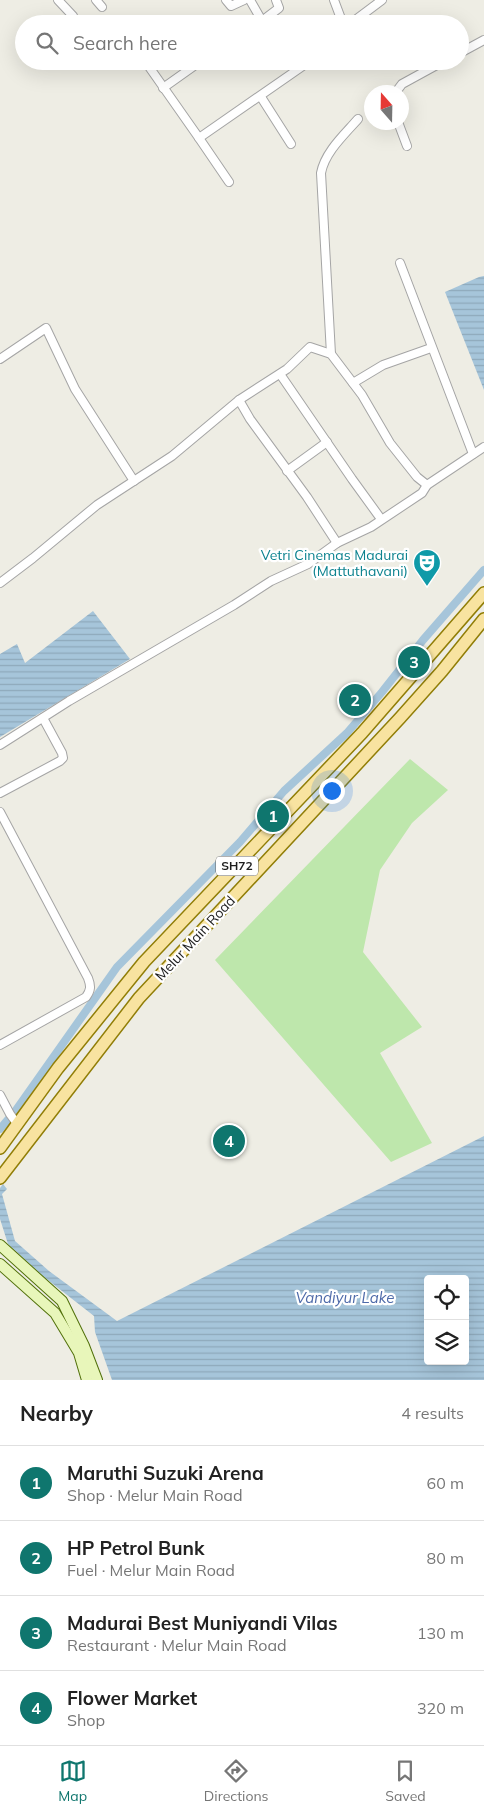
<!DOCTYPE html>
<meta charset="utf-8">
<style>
body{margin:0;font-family:Mulish,sans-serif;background:#f2f2f2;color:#222}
.controls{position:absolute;right:15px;bottom:15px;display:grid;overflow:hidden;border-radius:5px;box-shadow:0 5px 20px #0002}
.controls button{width:45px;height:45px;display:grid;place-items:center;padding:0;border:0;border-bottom:1px solid #e0e0e0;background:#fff;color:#222;font:25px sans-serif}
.compass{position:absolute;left:364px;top:85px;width:45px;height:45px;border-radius:50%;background:#fff;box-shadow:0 5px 20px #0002;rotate:340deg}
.you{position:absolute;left:331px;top:790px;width:18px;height:18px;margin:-12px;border:4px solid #fff;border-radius:50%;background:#1a73e8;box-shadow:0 0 0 8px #1a73e833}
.badge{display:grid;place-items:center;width:32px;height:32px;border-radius:50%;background:#0f766e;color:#fff;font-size:16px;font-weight:700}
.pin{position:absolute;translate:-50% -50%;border:2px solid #fff;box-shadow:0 1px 5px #0006}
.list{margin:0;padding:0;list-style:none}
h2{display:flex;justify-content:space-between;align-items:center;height:65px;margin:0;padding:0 20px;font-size:21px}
h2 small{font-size:16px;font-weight:400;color:#767676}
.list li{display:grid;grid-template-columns:32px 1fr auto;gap:15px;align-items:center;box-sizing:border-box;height:75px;padding:0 20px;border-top:1px solid #e0e0e0}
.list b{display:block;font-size:19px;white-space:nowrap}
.list p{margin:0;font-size:16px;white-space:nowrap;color:#767676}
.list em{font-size:16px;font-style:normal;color:#767676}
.icon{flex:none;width:28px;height:28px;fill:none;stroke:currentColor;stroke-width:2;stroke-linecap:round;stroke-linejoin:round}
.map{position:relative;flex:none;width:484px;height:1380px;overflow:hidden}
.search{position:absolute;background:#fff;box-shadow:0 5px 20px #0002;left:15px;right:15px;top:15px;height:55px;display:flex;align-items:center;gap:12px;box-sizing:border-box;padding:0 18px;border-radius:28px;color:#767676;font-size:19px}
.sheet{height:365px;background:#fff}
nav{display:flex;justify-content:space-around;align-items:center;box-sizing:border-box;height:70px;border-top:1px solid #e0e0e0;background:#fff;font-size:14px;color:#767676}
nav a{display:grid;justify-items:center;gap:2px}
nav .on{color:#0f766e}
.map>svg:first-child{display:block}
.grass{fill:#bee7ac}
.water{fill:url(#water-rules);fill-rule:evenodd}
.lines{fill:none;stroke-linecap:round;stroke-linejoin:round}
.canal{stroke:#a6c5da;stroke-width:8}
.minor-casing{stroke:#a5a5a5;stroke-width:10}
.secondary-casing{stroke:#51700a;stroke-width:12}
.primary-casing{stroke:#917e07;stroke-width:14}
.minor{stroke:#fff;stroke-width:8}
.secondary{stroke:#e8f6ba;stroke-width:10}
.primary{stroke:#f8e3a0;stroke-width:11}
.labels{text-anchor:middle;stroke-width:4.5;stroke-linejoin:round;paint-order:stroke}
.shield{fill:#fff;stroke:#626262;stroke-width:1}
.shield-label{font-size:12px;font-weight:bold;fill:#1e1e1e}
.culture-label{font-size:14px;fill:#0d838f;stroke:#fff;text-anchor:end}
.street-label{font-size:14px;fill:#1e1e1e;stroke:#fff}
.water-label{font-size:15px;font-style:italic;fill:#4e6aa9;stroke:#fff}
</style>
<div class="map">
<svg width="484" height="1380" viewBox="0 0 484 1380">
<defs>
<pattern id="water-rules" width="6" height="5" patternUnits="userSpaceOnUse" patternTransform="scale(1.25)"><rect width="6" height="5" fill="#a6c5da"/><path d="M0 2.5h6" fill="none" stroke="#8ea9bb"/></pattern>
</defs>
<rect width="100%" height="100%" fill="#eeede4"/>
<path class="grass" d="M410,759L448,790L412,823L380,870L363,952L422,1027L380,1053L432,1143L391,1162L215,960Z"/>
<g class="water">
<path d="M484,276V390L445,292L479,277Z"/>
<path d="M93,611L130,659L0,737V654L17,644L25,663Z"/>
<path d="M484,1136V1380H112L95,1332L94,1316L44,1277L8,1244L0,1219V1188L3,1184L7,1189L2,1194L15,1241L49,1271L117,1321ZM428,1279H465V1361H428Z"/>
</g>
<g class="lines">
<path class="canal" d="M0,1129L16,1110L117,967L240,842L284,791L347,733L382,692L423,640L484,570"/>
<defs>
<g id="minor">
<path d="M58,0L73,16"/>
<path d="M96,0L102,7"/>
<path d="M226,0L231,6L244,0"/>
<path d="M250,0L262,21L258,24"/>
<path d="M334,0L343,24"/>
<path d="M262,21L279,8L276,0"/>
<path d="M350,24L382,0"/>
<path d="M460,53L484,40"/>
<path d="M145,61L199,138"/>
<path d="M163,88L201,61"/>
<path d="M396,92L402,84L444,61"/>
<path d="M261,97L291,144"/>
<path d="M398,122L407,146"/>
<path d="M229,182L199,138L310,61"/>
<path d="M400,263L473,454"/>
<path d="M331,354L321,173C325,152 344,135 358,119"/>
<path d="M0,359L46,328L75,389L134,481"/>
<path d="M280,374L352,479L381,519"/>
<path d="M353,383L383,365L431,348"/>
<path d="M239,400L250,419L307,497L337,543"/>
<path d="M287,471L327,442"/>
<path d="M0,583L33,558L97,505L172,456L239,400L287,369L310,347L331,354L362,395L390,443L417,477L427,485L484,447"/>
<path d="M0,745L69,701L234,605L271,581L308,564L337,543L371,527L422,493L427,485"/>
<path d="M0,793L60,761L63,758L62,753L43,718"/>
<path d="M0,812L88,978C91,986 91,990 86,997L0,1045"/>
<path d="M0,1095L10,1114L18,1125"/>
</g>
<g id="secondary">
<path d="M0,1245L62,1301L84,1346L97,1380"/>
<path d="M0,1264L55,1313L79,1353L87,1380"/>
</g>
<g id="primary">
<path d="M0,1148L58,1068L144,962L362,733L484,593"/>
<path d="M0,1178L139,998L400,718L442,671L484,619"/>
</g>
</defs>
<use href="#minor" class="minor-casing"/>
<use href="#secondary" class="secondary-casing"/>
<use href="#primary" class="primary-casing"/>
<use href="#minor" class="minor"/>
<use href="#secondary" class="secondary"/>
<use href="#primary" class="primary"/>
</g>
<defs>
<symbol id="theatre-pin" viewBox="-11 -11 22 30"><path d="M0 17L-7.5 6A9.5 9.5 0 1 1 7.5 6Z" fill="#0f9aa8" stroke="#fff"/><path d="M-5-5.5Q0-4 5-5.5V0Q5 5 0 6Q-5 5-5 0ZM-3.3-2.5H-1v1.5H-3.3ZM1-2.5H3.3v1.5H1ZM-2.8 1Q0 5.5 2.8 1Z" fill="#fff"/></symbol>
</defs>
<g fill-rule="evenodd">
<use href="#theatre-pin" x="411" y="547" width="32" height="43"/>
</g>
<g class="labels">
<rect class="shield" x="216" y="856.5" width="42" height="19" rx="4"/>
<g class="shield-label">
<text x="237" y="870">SH72</text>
</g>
<g class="culture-label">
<text x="408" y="560">Vetri Cinemas Madurai<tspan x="408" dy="16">(Mattuthavani)</tspan></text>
</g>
<g class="street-label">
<text transform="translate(195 938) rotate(-47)" y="5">Melur Main Road</text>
</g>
<g class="water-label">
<text x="345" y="1303">Vandiyur Lake</text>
</g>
</g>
</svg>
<div class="controls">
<button><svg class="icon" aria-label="locate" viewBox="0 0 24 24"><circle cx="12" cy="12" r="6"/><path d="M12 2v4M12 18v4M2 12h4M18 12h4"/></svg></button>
<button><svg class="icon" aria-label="layers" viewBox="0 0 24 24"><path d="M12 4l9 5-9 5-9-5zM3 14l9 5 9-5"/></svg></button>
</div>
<svg class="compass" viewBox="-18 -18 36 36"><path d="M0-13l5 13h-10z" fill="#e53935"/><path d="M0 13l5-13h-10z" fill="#767676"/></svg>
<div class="you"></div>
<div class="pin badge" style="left:273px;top:816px">1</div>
<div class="pin badge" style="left:355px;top:700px">2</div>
<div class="pin badge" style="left:414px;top:662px">3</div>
<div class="pin badge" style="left:229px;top:1141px">4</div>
<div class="search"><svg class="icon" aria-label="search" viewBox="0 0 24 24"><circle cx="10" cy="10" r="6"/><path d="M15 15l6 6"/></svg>Search here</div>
</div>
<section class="sheet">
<h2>Nearby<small>4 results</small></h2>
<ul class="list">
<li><span class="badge">1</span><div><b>Maruthi Suzuki Arena</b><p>Shop · Melur Main Road</p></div><em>60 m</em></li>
<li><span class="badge">2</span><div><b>HP Petrol Bunk</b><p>Fuel · Melur Main Road</p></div><em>80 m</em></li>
<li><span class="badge">3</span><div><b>Madurai Best Muniyandi Vilas</b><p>Restaurant · Melur Main Road</p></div><em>130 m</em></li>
<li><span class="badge">4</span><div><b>Flower Market</b><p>Shop</p></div><em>320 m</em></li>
</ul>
</section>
<nav>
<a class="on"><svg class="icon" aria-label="map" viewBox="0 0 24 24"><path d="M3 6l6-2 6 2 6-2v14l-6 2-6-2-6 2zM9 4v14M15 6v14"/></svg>Map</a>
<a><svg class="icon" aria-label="directions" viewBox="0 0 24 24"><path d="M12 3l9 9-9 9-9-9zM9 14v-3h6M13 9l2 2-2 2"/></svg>Directions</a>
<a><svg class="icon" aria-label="saved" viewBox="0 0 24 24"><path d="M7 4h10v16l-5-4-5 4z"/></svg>Saved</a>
</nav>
